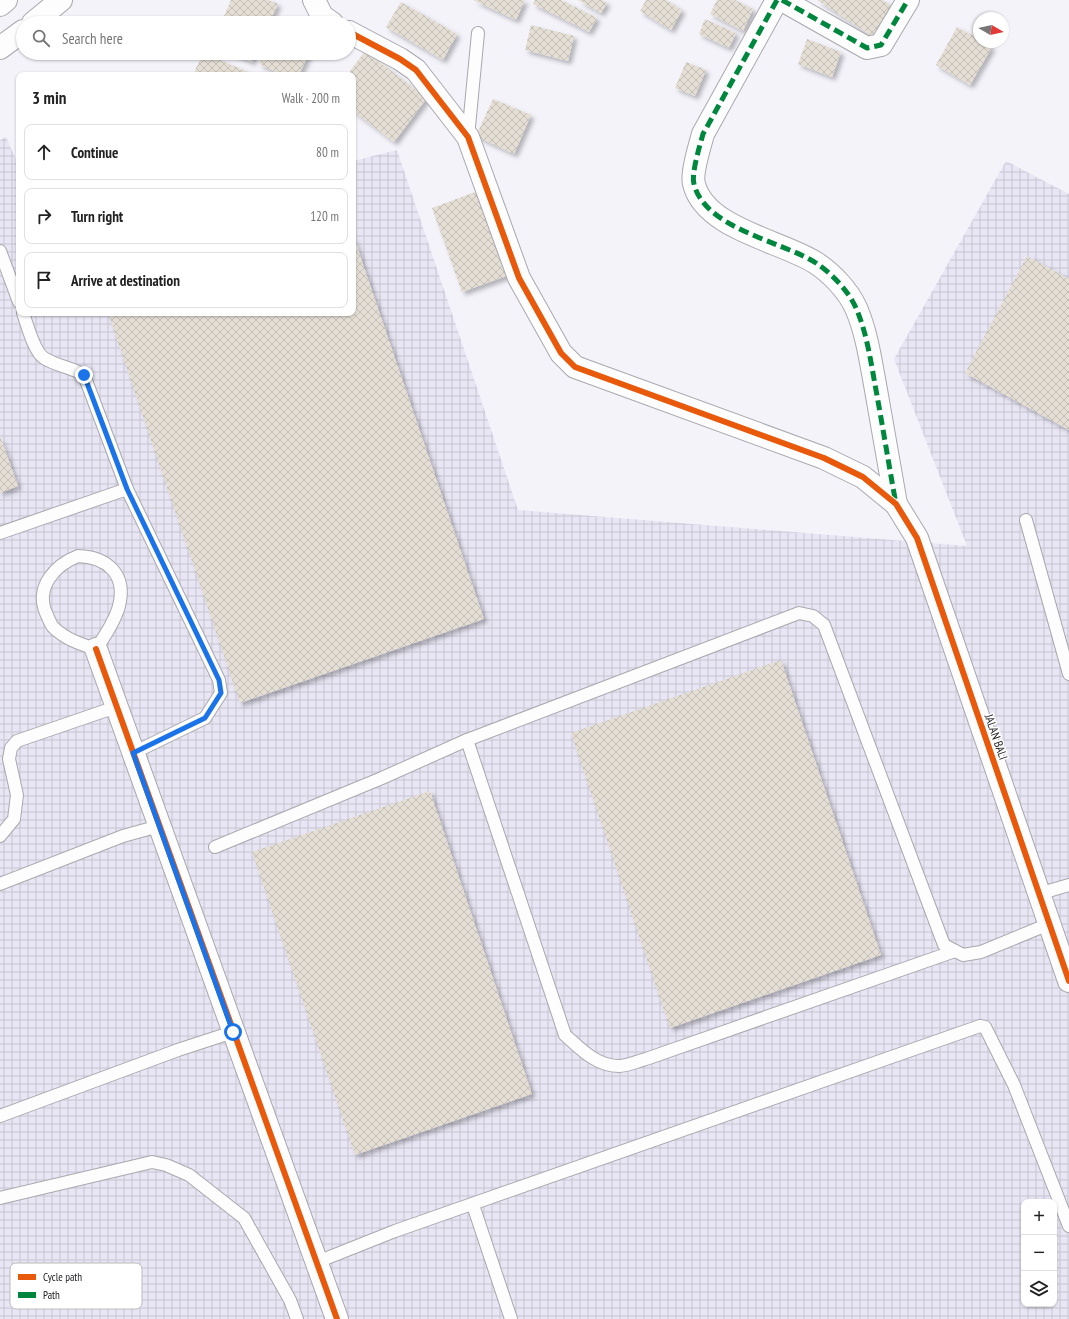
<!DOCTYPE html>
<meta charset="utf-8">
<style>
body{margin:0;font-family:"PT Sans Narrow",sans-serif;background:#f2f2f2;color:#222}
.controls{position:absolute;right:12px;bottom:12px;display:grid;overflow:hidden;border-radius:8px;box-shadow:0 1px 3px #0004}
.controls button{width:36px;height:36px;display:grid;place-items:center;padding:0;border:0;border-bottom:1px solid #e0e0e0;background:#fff;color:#222;font:20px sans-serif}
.compass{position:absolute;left:973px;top:12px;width:36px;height:36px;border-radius:50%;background:#fff;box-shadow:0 1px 3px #0004;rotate:99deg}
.stop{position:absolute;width:12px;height:12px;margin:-9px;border:3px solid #1a73e8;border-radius:50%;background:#fff}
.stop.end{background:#1a73e8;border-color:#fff;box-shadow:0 1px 4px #0008}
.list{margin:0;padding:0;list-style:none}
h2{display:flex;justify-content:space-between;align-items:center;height:52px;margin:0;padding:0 16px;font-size:17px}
h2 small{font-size:13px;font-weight:400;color:#767676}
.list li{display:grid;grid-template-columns:26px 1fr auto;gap:12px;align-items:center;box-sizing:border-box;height:56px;margin:0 8px 8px;padding:0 8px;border:1px solid #e0e0e0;border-radius:8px}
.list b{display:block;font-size:15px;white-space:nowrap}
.list em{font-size:13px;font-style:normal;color:#767676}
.icon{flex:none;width:22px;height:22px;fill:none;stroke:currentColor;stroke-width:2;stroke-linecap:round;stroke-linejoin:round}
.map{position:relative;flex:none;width:1069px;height:1319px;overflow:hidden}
.search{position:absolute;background:#fff;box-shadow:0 1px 3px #0004;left:16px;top:16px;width:340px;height:44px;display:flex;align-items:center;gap:10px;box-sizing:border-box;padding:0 14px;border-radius:22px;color:#767676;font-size:15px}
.panel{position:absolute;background:#fff;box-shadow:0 1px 3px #0004;left:16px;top:72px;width:340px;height:244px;border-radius:8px}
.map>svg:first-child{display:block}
.industrial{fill:url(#industrial-grid);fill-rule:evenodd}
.building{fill:url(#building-cross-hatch);filter:url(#shadow)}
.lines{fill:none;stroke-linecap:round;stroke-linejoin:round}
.lane-casing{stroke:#a9a8ad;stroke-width:14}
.street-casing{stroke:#a9a8ad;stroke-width:24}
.secondary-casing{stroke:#a9a8ad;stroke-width:24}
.lane{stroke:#fdfdfe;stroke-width:12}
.street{stroke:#fdfdfe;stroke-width:22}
.secondary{stroke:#fdfdfe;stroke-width:22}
.quiet{stroke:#00873e;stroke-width:5;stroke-dasharray:10 5;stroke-linecap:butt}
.cycleway-casing{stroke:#fff;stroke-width:8}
.cycleway{stroke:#e8590c;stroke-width:6}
.route{stroke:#1a73e8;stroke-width:5}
.labels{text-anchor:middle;stroke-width:3;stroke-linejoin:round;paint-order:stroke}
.street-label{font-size:12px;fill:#212125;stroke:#fff}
.key{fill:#fff;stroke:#bcbcbe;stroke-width:1}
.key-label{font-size:11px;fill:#212125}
</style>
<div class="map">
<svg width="1069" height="1319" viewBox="0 0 1069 1319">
<defs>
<pattern id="industrial-grid" width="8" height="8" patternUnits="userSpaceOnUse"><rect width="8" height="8" fill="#e8e6f4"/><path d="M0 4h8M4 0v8" fill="none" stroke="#c7c5d1"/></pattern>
<pattern id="building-cross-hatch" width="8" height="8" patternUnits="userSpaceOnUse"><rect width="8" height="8" fill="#e4ded4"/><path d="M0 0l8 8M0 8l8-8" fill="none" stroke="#c3beb6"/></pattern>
<filter id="shadow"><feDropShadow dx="3.5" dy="3.5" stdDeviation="2" flood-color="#0004"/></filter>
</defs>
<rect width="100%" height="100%" fill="#f4f3fa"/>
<path class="industrial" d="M6,137L19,166V313H353V161L397,150L518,510L967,546L894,359L1006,161L1069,194V1319H0V140ZM1024,1202H1054V1304H1024Z"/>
<g class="building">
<path d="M231,0H269L278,4L269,23H221Z"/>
<path d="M473,0H525L516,20Z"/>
<path d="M535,0H561L597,18L589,32L533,4Z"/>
<path d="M578,0H602L607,3L601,13Z"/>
<path d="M646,0H666L682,10L671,30L640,11Z"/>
<path d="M717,0H735L753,9L743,31L710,14Z"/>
<path d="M817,0H883L894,8L875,38Z"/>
<path d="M401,2L457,34L443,60L386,27Z"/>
<path d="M705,19L736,33L729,48L699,34Z"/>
<path d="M531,25L574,36L568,61L525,50Z"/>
<path d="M957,27L979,39V42H984L992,47L970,85L936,65Z"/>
<path d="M807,39L841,52L832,77L798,64Z"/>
<path d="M365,51L427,98L394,142L353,111V75H347Z"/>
<path d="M203,53L248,72L246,75H193Z"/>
<path d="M231,53H256L252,62Z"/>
<path d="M264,53H309L299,75H283L259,64Z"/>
<path d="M686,62L706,70L695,96L675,88Z"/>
<path d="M493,99L531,115L514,154L476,136Z"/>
<path d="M478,191L509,275L462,292L432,208Z"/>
<path d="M353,235L484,619L240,703L108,313H353Z"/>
<path d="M1027,256L1069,279V430L965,373Z"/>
<path d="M0,436L18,486L0,493Z"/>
<path d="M781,660L881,955L670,1028L571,733Z"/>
<path d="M430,791L532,1094L355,1155L252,852Z"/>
</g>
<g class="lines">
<defs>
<g id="lane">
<path d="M468,137L478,33"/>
<path d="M0,251L19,302"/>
<path d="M127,489L219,680L221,693L205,718L133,753"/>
<path d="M1026,520L1069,674"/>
<path d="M0,533L127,489L84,375C71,367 56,366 44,358C34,352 27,324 23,313"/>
<path d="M78,556C107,557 127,574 119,606C115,621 105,636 96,649C80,644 65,639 53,627C50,623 48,617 46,613C35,587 55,565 78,556Z"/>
<path d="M467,740L565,1035C581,1049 596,1066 619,1066C627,1066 638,1061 646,1059L955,951"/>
<path d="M0,836L14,819L17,795L9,759L11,748L17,741L116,707"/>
<path d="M215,847L382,778L467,740L799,613L813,616L824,625L944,945L963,955L981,952L1049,924"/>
<path d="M0,884L123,836L159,826"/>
<path d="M1038,894L1069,885"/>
<path d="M0,1116L178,1050L233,1032"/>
<path d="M0,1198L152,1162L166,1165L189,1175L244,1218L290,1300L297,1319"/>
<path d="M473,1205L511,1319"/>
<path d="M317,1262L395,1231L980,1026L985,1027L1014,1085L1069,1226"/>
</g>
<g id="street">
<path d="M314,0L322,16L332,23"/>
<path d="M777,0L703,134C700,145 691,174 694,184C705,229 782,241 816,263C831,273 848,290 856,308C867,333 871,363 876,390C883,428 889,466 896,504"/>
<path d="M782,0L867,48L881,45L908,0"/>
<path d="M349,32L400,59L416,70L468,137L519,278L561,353L575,367L824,458L863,477L896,504L917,538L1069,981"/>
<path d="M96,649L337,1319"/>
</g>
<g id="secondary">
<path d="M0,5L6,0"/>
<path d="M33,23L61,0"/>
<path d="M0,48L23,31"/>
</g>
</defs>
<use href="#lane" class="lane-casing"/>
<use href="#street" class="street-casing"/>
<use href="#secondary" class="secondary-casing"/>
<use href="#lane" class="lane"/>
<use href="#street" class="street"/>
<use href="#secondary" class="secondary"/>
<g class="quiet">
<path d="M777,0L703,134C700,145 691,174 694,184C705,229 782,241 816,263C831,273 848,290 856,308C867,333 871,363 876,390C883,428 889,466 896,504"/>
<path d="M782,0L867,48L881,45L908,0"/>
</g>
<defs>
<g id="cycleway">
<path d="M349,32L400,59L416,70L468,137L519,278L561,353L575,367L824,458L863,477L896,504L917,538L1069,981"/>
<path d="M96,649L337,1319"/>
</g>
</defs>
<use href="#cycleway" class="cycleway-casing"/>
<use href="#cycleway" class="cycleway"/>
</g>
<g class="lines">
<path class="route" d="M84,375L127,489L219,680L221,693L205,718L133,753L233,1032"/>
</g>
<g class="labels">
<g class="street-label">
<text transform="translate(996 737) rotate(71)" y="4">JALAN BALI</text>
</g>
</g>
<rect x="10" y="1263" width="132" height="46" rx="6" class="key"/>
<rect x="18" y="1274" width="18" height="6" fill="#e8590c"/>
<rect x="18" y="1292" width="18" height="6" fill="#00873e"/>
<g class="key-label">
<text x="43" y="1281">Cycle path</text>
<text x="43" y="1299">Path</text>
</g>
</svg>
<div class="controls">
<button>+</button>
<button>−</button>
<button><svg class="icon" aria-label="layers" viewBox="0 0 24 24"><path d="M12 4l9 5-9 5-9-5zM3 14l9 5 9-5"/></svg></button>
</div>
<svg class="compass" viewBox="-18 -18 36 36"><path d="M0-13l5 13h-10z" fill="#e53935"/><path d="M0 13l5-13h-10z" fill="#767676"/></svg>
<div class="stop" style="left:233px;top:1032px"></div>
<div class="stop end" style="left:84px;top:375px"></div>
<div class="search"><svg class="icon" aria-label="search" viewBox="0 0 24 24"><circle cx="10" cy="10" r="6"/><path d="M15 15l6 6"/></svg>Search here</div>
<section class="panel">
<h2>3 min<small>Walk · 200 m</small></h2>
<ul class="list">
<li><svg class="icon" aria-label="ahead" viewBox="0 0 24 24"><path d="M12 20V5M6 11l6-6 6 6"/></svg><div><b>Continue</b></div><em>80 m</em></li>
<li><svg class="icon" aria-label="right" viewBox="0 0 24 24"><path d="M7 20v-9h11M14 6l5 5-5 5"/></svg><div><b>Turn right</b></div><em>120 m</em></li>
<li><svg class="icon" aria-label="arrive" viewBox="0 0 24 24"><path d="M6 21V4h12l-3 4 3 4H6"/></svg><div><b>Arrive at destination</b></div></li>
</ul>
</section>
</div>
